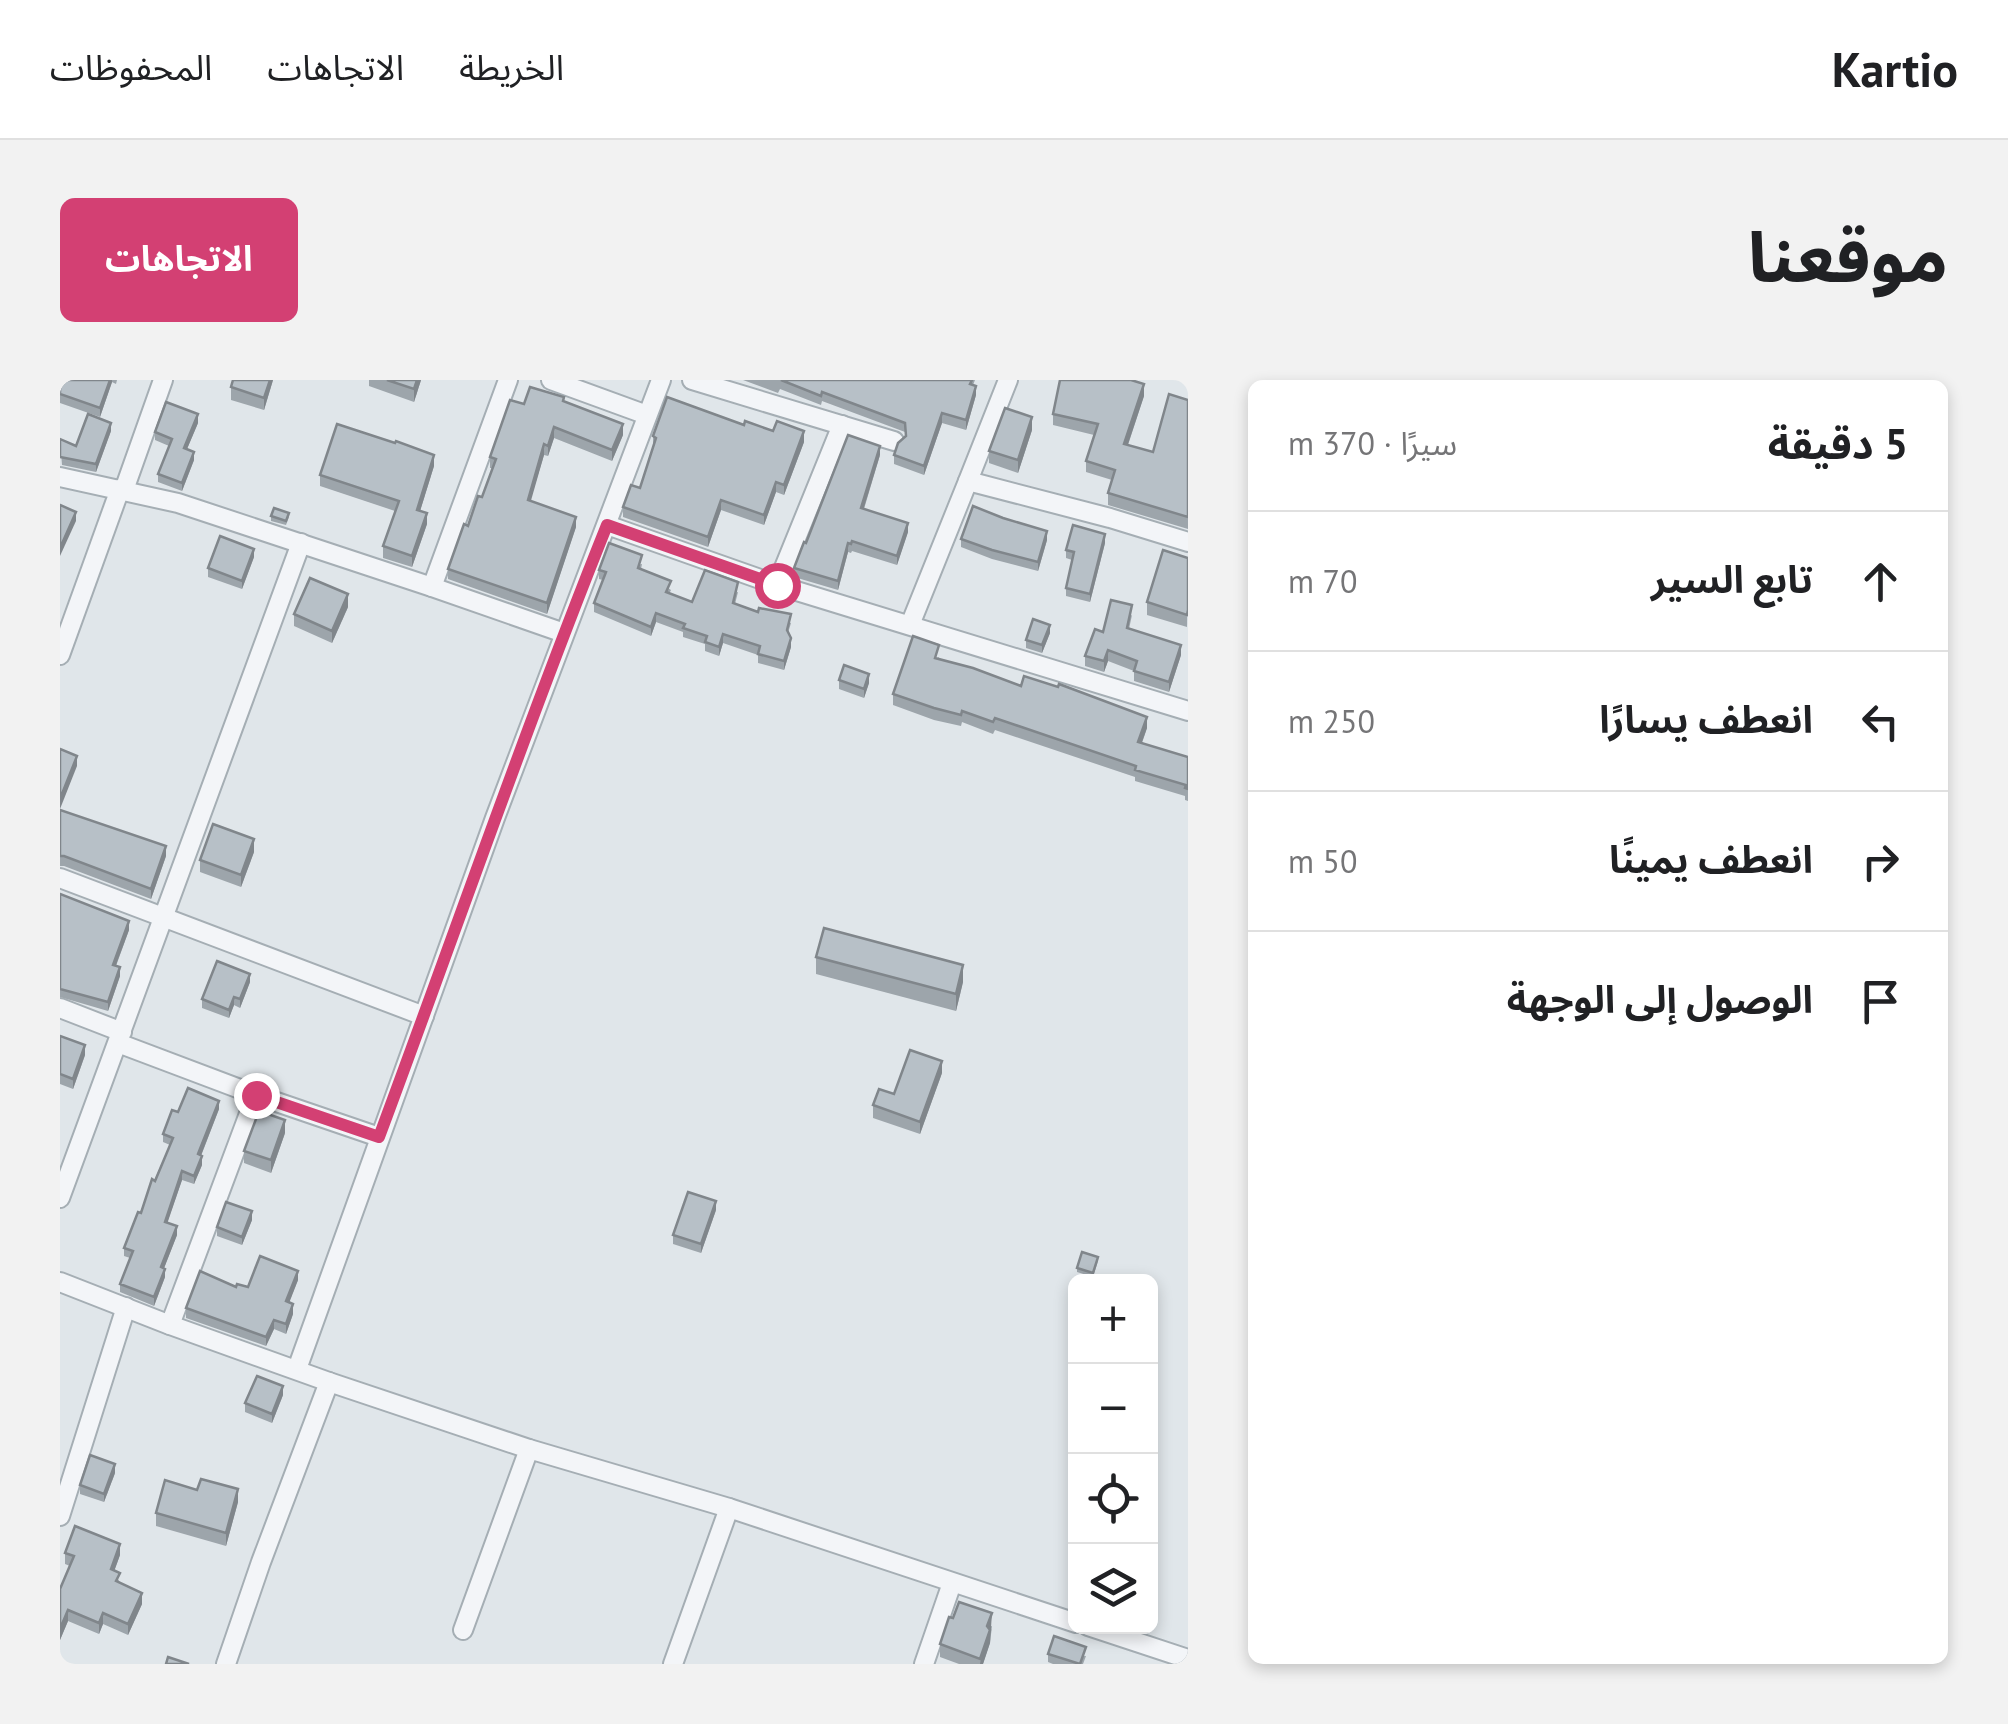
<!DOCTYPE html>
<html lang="ar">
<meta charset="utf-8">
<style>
body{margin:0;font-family:"PT Sans","Noto Sans Arabic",sans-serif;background:#f2f2f2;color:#202124;direction:rtl}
.controls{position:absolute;right:30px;bottom:30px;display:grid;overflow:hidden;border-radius:15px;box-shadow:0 5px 15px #0003}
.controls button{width:90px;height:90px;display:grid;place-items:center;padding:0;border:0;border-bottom:2px solid #e0e0e0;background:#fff;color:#202124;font:50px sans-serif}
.stop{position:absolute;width:30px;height:30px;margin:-22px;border:8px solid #d34073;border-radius:50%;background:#fff}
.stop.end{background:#d34073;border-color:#fff;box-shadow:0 2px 10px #0008}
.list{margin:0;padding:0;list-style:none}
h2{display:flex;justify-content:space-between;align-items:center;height:130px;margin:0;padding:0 40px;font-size:42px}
h2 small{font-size:32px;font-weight:400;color:#757577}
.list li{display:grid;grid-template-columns:65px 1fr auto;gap:30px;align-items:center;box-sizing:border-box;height:140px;padding:0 40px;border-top:2px solid #e0e0e0}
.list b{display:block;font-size:38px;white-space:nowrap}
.list em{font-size:32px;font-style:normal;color:#757577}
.icon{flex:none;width:55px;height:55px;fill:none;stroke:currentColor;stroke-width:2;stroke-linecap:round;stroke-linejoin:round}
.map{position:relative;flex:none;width:1128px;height:1284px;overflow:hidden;direction:ltr;border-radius:15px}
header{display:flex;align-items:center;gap:60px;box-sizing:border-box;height:140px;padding:0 50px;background:#fff;border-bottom:2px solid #e0e0e0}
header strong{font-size:48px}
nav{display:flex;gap:55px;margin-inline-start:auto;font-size:35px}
.intro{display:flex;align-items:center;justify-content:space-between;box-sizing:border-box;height:240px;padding:0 60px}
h1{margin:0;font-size:70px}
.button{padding:25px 45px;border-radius:15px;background:#d34073;color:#fff;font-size:35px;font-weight:700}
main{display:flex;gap:60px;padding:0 60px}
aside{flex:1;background:#fff;border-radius:15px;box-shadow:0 5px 15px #0003}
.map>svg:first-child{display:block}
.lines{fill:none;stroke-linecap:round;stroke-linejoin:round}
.minor-casing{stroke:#a5aeb4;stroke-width:22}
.minor{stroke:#f3f5f8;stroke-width:18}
.wall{fill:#9da5ab}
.shaded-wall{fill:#80868b}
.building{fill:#b7c0c7;stroke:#80868b;stroke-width:2.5}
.route{stroke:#d34073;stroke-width:12}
</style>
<header>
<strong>Kartio</strong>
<nav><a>الخريطة</a><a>الاتجاهات</a><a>المحفوظات</a></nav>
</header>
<div class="intro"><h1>موقعنا</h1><a class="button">الاتجاهات</a></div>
<main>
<aside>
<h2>5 دقيقة<small>سيرًا · 370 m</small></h2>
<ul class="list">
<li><svg class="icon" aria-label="ahead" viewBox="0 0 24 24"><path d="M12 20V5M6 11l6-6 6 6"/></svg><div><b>تابع السير</b></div><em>70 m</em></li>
<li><svg class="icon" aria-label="left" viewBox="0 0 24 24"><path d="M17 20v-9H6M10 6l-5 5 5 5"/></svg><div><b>انعطف يسارًا</b></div><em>250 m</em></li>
<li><svg class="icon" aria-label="right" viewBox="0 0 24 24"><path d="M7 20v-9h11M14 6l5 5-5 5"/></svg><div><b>انعطف يمينًا</b></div><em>50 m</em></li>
<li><svg class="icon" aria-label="arrive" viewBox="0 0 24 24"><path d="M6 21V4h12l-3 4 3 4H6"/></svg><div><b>الوصول إلى الوجهة</b></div></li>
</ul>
</aside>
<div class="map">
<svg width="1128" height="1284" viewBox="0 0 1128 1284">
<rect width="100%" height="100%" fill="#e0e6ea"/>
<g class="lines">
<defs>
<g id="minor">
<path d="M491,0L587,35"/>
<path d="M632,0L834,61"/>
<path d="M948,0L908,101L1050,138L1128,162"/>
<path d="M0,97L118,123L372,207L504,253"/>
<path d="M64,110L103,0"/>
<path d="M547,145L717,205L1128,331"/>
<path d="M717,205L782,45"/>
<path d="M372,207L448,0"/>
<path d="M850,245L908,101"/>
<path d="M0,275L60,109"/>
<path d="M0,498L364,636"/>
<path d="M0,628L62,652"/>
<path d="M58,663L196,715L319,757"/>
<path d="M0,818L241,163"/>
<path d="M0,902L110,945L269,1002L469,1069L669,1128L1016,1243"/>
<path d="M110,945L196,715"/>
<path d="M237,989L435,438L601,0"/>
<path d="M0,1136L66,927"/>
<path d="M1028,1246L1128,1279"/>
<path d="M403,1250L469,1069"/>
<path d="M166,1284L201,1182L269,1002"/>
<path d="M613,1284L669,1128"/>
<path d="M864,1284L892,1203"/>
</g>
</defs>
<use href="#minor" class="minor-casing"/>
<use href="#minor" class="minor"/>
</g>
<g class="wall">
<path d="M0,0H57L56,4L52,2L40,37L0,23Z"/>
<path d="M173,0H213L204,30L171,20V7Z"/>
<path d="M309,0H361L354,22L309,6Z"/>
<path d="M683,0H915L913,5L916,15L906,50L882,43L864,95L834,84V75L845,56V52L762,21L761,25L720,9L718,13Z"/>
<path d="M1084,16L1068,65L1093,72L1128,20V149L1048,125V113L1052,100L1026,92V81L1034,55L993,45V34Z"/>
<path d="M504,21L563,55L552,81L494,58L488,76L484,75L470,121L516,147L487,234L388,199V189L422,117L432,88H430V77L464,24Z"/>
<path d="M138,43L127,69L134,80L122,111L98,102V94L109,66L95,60V52Z"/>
<path d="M684,45L744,62L724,115L716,112L704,145L661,130L648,167L563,137V127L580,108L593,67V56Z"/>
<path d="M972,50L958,93L929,83V71Z"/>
<path d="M51,51L36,92L2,85L0,59L16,66Z"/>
<path d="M820,75L804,129L848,152L837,185L792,171L791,173L788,172L778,210L734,197V188L746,163Z"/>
<path d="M374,86L360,131L367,144L352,187L323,178V166L335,131L260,106V95Z"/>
<path d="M211,136L229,137L226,145L211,141Z"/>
<path d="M901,159L987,160L978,191L932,179L901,167Z"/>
<path d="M1045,163L1030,222L1006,216V208L1012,180L1006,178V170Z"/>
<path d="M194,177L182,209L148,197V188Z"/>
<path d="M1128,178L1127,247L1087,235V222Z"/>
<path d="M582,184L581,189L611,210L609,214L632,222L678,212L675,224L731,243L728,253L731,267L724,290L698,283V275L663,263L659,276L645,271V264L623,257V252L596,242L591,256L534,232V223L543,200L539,199V190Z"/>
<path d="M288,227L272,263L234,246V234Z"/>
<path d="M1072,235L1069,249L1121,275L1109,312L1074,301V291L1048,281L1044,292L1025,286V276L1043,252Z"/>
<path d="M990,253L982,273L966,268V260Z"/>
<path d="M879,277V279L1087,348L1082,363L1128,377V421L1125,420V416L1075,401V397L935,350L933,354L902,342L901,346L874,340L833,325V314Z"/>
<path d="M779,300L809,303L804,318L779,309Z"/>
<path d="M0,430L106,476L91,519L4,486H0Z"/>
<path d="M194,472L181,507L140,492V480Z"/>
<path d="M0,514L69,550L56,586L60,596L48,631L0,617Z"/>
<path d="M756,577L903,602L896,631L756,594Z"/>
<path d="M190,602L180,628L174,625L169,638L142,628V619Z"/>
<path d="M0,656L25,675L13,709L0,704Z"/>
<path d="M882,693L860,754L813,738V725Z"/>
<path d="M159,729L141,776L142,785L134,804L122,800L107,843L117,855L104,888L105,897L94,926L60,912V904L70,878L64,876V868L110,765L103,762V754L118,732Z"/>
<path d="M225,753L211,793L184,783V771Z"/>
<path d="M656,830L641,873L613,864V855Z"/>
<path d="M192,840L182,865L157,856V847Z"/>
<path d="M1038,881L1033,897L1017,892V888Z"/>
<path d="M238,900L229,922L233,934L226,954L214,949L206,966L126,938V928L176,907H188Z"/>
<path d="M223,1015L212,1043L185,1032V1023Z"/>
<path d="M55,1093L44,1122L20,1114V1105Z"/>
<path d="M137,1110L178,1122L166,1166L96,1146V1133Z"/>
<path d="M5,1173L60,1175L54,1191L60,1203L82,1224L68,1255L43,1244L39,1254L8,1241L0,1260V1209L10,1186L5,1184Z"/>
<path d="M932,1246L930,1263L923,1284H899L880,1277V1264Z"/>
<path d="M988,1274L1026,1276L1023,1284H993L988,1282Z"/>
</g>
<g class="shaded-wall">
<path d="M50,0H52V2L40,37V28Z"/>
<path d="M210,0H213L204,30V18Z"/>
<path d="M357,0H361L354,22V9Z"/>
<path d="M1084,4V16L1064,76V64Z"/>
<path d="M916,6V15L906,50V40Z"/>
<path d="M882,33V43L864,95V86Z"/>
<path d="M138,34V43L124,76V68Z"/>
<path d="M972,37V50L958,93V80Z"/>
<path d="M51,43V51L36,92V84Z"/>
<path d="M563,44V55L552,81V70Z"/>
<path d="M494,47V58L488,76V66Z"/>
<path d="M744,51V62L724,115V105Z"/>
<path d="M484,64V75L468,131V120Z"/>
<path d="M820,66V75L801,137V128Z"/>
<path d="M134,72V80L122,111V103Z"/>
<path d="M374,75V86L357,141V130Z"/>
<path d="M716,102V112L704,145V135Z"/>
<path d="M661,120V130L648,167V157Z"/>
<path d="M16,132V141L0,176V168Z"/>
<path d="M367,133V144L352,187V176Z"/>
<path d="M516,137V147L487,234V223Z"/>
<path d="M848,143V152L837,185V176Z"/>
<path d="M987,151V160L978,191V182Z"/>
<path d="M1045,154V163L1030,222V214Z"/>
<path d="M788,163V172L778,210V201Z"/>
<path d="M194,169V177L182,209V201Z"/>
<path d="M288,214V227L272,263V251Z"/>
<path d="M596,233V242L591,256V247Z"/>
<path d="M990,245V253L982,273V265Z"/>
<path d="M663,254V263L659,276V267Z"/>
<path d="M731,258V267L724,290V281Z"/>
<path d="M1121,265V275L1109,312V302Z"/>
<path d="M1048,270V281L1044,292V281Z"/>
<path d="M809,294V303L804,318V309Z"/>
<path d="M1087,337V348L1078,373V362Z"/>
<path d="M17,376V386L0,429V419Z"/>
<path d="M194,459V472L181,507V495Z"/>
<path d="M106,466V476L91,519V509Z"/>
<path d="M69,541V550L53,593V585Z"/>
<path d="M903,585V602L896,631V614Z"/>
<path d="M60,587V596L48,631V622Z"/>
<path d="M190,594V602L180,628V619Z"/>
<path d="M174,617V625L169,638V630Z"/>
<path d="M25,665V675L13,709V699Z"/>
<path d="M882,681V693L860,754V742Z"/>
<path d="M159,721V729L138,783V774Z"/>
<path d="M225,740V753L211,793V780Z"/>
<path d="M142,776V785L134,804V796Z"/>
<path d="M122,791V800L105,850V842Z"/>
<path d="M656,821V830L641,873V864Z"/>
<path d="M192,831V840L182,865V857Z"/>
<path d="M117,846V855L101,896V887Z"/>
<path d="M105,889V897L94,926V917Z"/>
<path d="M238,891V900L226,931V921Z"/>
<path d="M233,924V934L226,954V944Z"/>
<path d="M214,940V949L206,966V957Z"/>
<path d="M223,1006V1015L212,1043V1034Z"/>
<path d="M55,1084V1093L44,1122V1114Z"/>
<path d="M178,1109V1122L166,1166V1153Z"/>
<path d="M60,1164V1175L51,1200V1189Z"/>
<path d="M82,1213V1224L68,1255V1244Z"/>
<path d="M8,1230V1241L0,1260V1249Z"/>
<path d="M43,1233V1244L39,1254V1243Z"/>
<path d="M932,1233L930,1263L923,1284H920L927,1246Z"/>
</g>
<g class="building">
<path d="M0,0H50L40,28L0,14Z"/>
<path d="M173,0H210L204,18L171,7Z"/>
<path d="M327,0H357L354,9Z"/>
<path d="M721,0H912L910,4L916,6L906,40L882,33L864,86L834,75L838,63L846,56L845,43L762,12L761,16Z"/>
<path d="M1000,0H1071L1084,4L1064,64L1093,72L1109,14L1128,20V137L1048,113L1055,90L1026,81L1038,44L993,34Z"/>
<path d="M470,7L504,17L503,21L563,44L552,70L494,47L488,66L484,64L468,120L516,137L487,223L388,189L404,144L408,146L418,116L422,117L436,79L430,77L450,20L464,24Z"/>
<path d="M607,17L684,45L685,41L713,51L717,41L744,51L724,105L716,102L704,135L661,120L648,157L563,127L571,105L580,108L596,58L593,56Z"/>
<path d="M106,22L138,34L124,68L134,72L122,103L98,94L112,59L95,52Z"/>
<path d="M945,28L972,37L958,80L929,71Z"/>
<path d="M28,34L51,43L36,84L0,77V59L16,66Z"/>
<path d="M277,44L335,63L336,61L374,75L357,130L367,133L352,176L323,166L339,121L260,95Z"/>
<path d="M788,55L820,66L801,128L848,143L837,176L792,161L791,164L788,163L778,201L734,188L744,162L746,163Z"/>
<path d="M0,125L16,132L0,168Z"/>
<path d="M913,126L943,138L987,151L978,182L932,170L901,159Z"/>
<path d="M214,128L229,133L226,141L211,136Z"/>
<path d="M1013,145L1045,154L1030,214L1006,208L1014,172L1006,170Z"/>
<path d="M160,156L194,169L182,201L148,188Z"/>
<path d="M549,163L582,175L578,188L611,201L606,212L632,222L645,190L678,202L673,223L698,232L699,228L731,234L727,250L731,258L724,281L698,274L700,266L663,254L659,267L645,262L647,256L623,248L625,244L596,233L591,247L534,223L546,192L539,190Z"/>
<path d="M1103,170L1128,178V230L1127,235L1087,222Z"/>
<path d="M250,198L288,214L272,251L234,234Z"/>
<path d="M1051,220L1072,225L1067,248L1121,265L1109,302L1074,291L1077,281L1048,270L1044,281L1025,276L1035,249L1043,252Z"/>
<path d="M973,239L990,245L982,265L966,260Z"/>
<path d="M853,256L879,265L875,278L913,288L961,306L964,296L998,307L999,304L1087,337L1078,362L1128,377V409L1125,408L1126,405L1075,390L1076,386L935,338L933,342L902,331L901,335L874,328L833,314Z"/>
<path d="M784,285L809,294L804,309L779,300Z"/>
<path d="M0,369L17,376L0,419Z"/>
<path d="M0,430L106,466L91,509L4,476H0Z"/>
<path d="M153,444L194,459L181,495L140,480Z"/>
<path d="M0,514L69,541L53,585L60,587L48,622L0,609Z"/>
<path d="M764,548L903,585L896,614L756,577Z"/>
<path d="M157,581L190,594L180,619L174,617L169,630L142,619Z"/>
<path d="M0,656L25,665L13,699L0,694Z"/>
<path d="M850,670L882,681L860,742L813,725L819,709L834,714Z"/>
<path d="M128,708L159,721L138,774L142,776L134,796L122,791L105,842L117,846L101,887L105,889L94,917L60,904L73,871L64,868L78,832L81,833L92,799L95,801L113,758L103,754L112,730L118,732Z"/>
<path d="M199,731L225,740L211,780L184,771Z"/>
<path d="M628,812L656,821L641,864L613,855Z"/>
<path d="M166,822L192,831L182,857L157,847Z"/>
<path d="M1022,872L1038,877L1033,893L1017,888Z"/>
<path d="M200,876L238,891L226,921L233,924L226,944L214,940L206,957L126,928L140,891L176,907L177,904L188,907Z"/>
<path d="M197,996L223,1006L212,1034L185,1023Z"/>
<path d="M30,1075L55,1084L44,1114L20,1105Z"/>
<path d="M141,1099L178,1109L166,1153L96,1133L105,1100L137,1110Z"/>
<path d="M15,1146L60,1164L51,1189L60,1193L56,1201L82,1213L68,1244L43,1233L39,1243L8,1230L0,1249V1209L14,1176L5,1173Z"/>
<path d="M899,1222L932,1233L927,1246L930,1250L920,1279L880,1264L889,1237L893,1238Z"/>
<path d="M994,1256L1026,1267L1020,1284L988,1274Z"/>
<path d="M108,1277L129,1284H106Z"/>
</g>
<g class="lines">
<path class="route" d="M196,715L319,757C395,553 466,347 547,145L717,205"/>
</g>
</svg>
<div class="controls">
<button>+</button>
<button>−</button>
<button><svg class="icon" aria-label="locate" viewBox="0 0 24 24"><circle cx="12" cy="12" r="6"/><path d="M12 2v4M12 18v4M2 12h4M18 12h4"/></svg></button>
<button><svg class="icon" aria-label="layers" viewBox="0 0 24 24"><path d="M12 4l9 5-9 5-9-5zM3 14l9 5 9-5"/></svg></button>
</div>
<div class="stop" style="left:717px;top:205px"></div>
<div class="stop end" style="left:196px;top:715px"></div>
</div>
</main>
